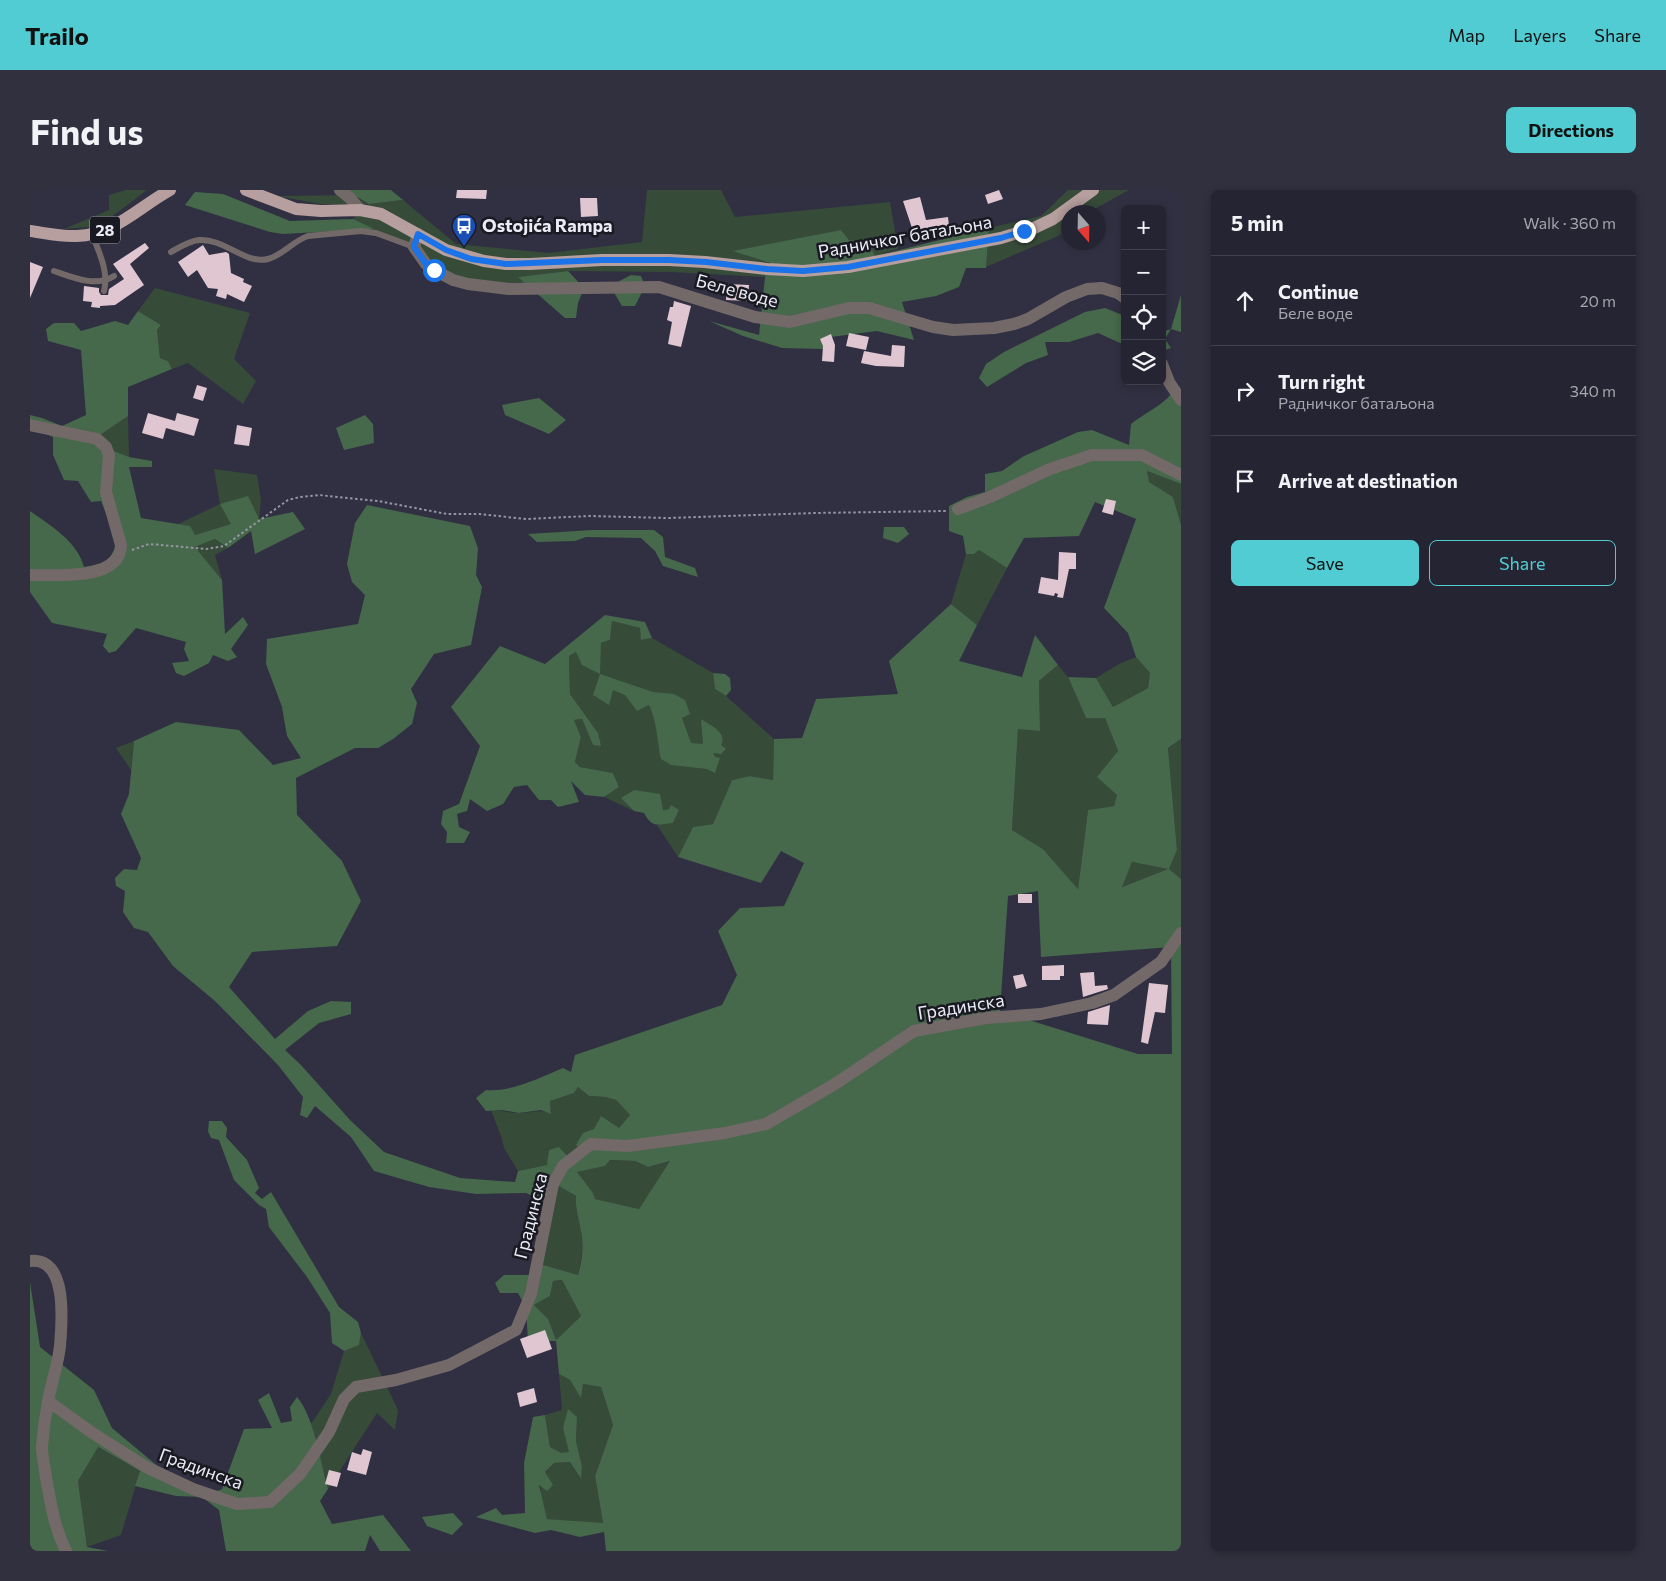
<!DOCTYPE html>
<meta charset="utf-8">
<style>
body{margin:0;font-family:Commissioner,sans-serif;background:#30303e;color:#f1f3f6}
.controls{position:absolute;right:15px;top:15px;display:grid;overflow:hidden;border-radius:8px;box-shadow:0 2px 8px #0003}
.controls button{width:45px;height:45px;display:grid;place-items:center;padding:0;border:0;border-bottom:1px solid #41414d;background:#242432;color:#f1f3f6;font:25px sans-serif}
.compass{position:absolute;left:1031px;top:15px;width:45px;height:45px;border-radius:50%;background:#242432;box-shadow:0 2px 8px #0003;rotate:160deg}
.stop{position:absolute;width:15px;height:15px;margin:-11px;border:4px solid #1a73e8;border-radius:50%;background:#fff}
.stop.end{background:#1a73e8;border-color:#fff;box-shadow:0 1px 5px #0008}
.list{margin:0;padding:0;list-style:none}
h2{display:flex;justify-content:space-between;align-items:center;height:65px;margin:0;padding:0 20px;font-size:21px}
h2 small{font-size:16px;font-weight:400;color:#a3a4ac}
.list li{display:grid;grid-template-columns:32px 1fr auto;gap:15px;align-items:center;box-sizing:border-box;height:90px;padding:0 20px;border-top:1px solid #41414d}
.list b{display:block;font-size:19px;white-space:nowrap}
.list p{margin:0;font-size:16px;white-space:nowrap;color:#a3a4ac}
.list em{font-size:16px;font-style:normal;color:#a3a4ac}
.actions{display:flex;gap:10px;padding:15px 20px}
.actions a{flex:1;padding:11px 0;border:1px solid #51ccd3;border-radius:8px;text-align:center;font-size:18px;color:#51ccd3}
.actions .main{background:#51ccd3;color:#111}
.icon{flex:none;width:28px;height:28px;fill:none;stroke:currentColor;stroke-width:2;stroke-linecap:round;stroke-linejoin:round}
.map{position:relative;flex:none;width:1151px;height:1361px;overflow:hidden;border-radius:8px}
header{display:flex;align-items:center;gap:30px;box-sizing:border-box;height:70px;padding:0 25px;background:#51ccd3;color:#111}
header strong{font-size:24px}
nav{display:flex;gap:28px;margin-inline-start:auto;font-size:18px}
.intro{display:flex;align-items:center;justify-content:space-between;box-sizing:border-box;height:120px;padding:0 30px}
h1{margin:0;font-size:35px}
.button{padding:12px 22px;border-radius:8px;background:#51ccd3;color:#111;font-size:18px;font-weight:700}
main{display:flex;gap:30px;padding:0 30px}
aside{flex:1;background:#242432;border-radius:8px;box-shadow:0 2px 8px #0003}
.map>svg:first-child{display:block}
.green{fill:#374b39}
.forest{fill:#46684b;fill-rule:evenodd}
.building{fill:#e0c6d1}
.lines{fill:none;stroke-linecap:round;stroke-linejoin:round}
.path{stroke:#9595a4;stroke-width:2;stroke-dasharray:2.5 2.5;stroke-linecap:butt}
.service{stroke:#746969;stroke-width:6}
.minor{stroke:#746969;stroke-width:12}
.primary{stroke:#b69f9e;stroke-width:12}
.route{stroke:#1a73e8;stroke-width:6}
.labels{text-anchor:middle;stroke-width:5;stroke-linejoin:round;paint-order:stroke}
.shield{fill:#191921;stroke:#abacb6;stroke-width:1}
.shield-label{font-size:16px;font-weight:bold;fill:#eaebf6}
.poi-label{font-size:18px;font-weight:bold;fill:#eaebf6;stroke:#191921;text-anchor:start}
.street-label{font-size:18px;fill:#eaebf6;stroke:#191921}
</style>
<header>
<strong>Trailo</strong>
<nav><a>Map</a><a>Layers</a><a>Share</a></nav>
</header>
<div class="intro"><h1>Find us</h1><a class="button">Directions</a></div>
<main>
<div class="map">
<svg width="1151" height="1361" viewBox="0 0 1151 1361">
<rect width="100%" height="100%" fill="#303042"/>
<g class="green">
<path d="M96,0H117L80,28L59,37L34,39L79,20V5Z"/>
<path d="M617,0H691L705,27L860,12L868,59L845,66L819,50L811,40L705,61L740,73L735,87L641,82L538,81L489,87L507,104L415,91L381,60L323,29L338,14H291L247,6L322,5L339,14L373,10L426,54L519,63L612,52Z"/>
<path d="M1038,0H1099L1059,22H1038V38L1028,46L956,77L959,38L1011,26Z"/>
<path d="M125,98L220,123L204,169L226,191L213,214L158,173L142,179L138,171L130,168L127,140L131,135L108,121Z"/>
<path d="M98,226L99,268L60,252Z"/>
<path d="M184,279L227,285L231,310L229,329L202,334L165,345L146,335L190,314Z"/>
<path d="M1117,281L1151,294V335L1143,307L1118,292Z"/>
<path d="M185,349L198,358L185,365L192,390L165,357Z"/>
<path d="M949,360L977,378L947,435L921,414L936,364H944Z"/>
<path d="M582,431L610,438L612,450L622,448L683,483L685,499L696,506L744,549L743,590L720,586L702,590L683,634L663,637L648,667L627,635L643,633L649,620L639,619L632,620L591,608L604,621L574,607L589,597L583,583L550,577L545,572L551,547L544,530L552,529L563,555L568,543L540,504L539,466L546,462L580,450Z"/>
<path d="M1106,467L1120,483L1118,498L1083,517L1066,488L1089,474Z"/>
<path d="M1028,475L1038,487L1056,528H1075L1088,561L1087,605L1084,616L1058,620L1048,699L1013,659L982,640L988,538L1010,541L1009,491Z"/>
<path d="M1151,549V689L1139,679L1091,697L1102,672L1139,679L1147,660L1138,558Z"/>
<path d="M104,551L101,580L86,558Z"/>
<path d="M548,897L559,906L575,907L586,910L600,925L589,938L564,939L550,960L517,975L488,981L474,958L472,949L461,920C471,920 479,923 489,923C502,923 508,919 521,923L520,911L544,903Z"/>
<path d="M580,970L605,971L618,977L641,971L609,1019L564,1009L563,1003L546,982L575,976Z"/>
<path d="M529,996L546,1006C545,1019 549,1029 551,1042C554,1056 551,1071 548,1085L510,1074L515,1012Z"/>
<path d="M532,1090L551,1126L526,1150L517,1129L504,1115L520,1106L523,1091Z"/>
<path d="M331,1143L368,1220L365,1240L347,1223L298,1299L281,1234L301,1204L314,1161L329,1155Z"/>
<path d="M529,1184L540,1190L551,1207L553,1194L571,1197L583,1235L565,1286L573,1334L517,1329C511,1303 503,1294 524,1273L540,1272L550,1288L552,1276L546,1251L547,1227L533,1238L540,1262L531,1264L520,1257L515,1225L532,1220Z"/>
<path d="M67,1257L110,1281L91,1345L57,1357L48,1291Z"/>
</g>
<g class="forest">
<path d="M315,0H361L373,10L339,14Z"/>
<path d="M165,2L193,4L260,31L323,29L344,39L253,44L240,42L155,15Z"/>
<path d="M959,38L956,78H936L929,97L906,106L872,112L884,150L847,141L793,148V159L752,158L713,146L679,131L729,145L735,87L740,73L703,61L811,40L819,50L838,52L845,66Z"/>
<path d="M538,81L554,98L548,113L546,128H535L488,87Z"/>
<path d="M601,85L611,86L615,96L605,116H592L580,96Z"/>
<path d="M1151,105V142L1141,139L1135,149L1141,158L1132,161V142L1141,139Z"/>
<path d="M1075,118L1095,126V152L1090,153L1068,143L1039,152H1015L1018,165L996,173L957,197L949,188L956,174L974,162L1055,122Z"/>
<path d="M108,121L131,135L127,140L130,168L138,171L142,179L98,197V226L60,252L99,267L122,271V277H99L111,328L160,336L165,345L201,334L190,314L218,306L229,329L263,322L275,339L225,364L221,341L198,358L185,349L165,357L192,390L195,444L213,427L218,435L201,459L207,467L198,471L183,465L179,473L154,486L146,483L142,473L159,471L154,459L156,452L106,438L86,461L79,463L73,456L77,444L22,433L0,402V321C20,335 48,352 54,377C74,373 80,373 87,352L71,311L61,312L48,291L34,290L23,265V247L0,237V225L12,228L32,236L56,225L51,160L18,151L16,139L24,133H44L51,141L85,131L98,135Z"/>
<path d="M1141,204L1151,215V294L1117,281L1119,292L1143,307L1151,335V549L1138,558L1147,660L1139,679L1151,689V1361H576L574,1342L550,1347L521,1340L505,1343L446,1327L466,1318L472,1325L495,1323L494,1273L503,1227L515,1225L520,1257L531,1263L539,1262L533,1238L538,1219L547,1227L546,1251L552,1276L551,1289L540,1272L524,1273L515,1282L523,1295L517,1301L509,1295L517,1329L573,1333L565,1286L583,1235L571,1197L553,1194L551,1208L540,1190L529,1184L526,1151H498L496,1118L488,1103H470L465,1093L474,1085H504L510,1074L548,1085C552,1071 554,1056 551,1042C549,1029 545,1019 546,1006L529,996L519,1014L496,1003L446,1004L399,997L344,981L321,947L285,916L277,928L270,925L273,907L248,875L185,811L143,776L118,742L104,738L93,722L95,701L86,696L85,688L94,679L107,680L111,668L91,624L99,604L104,551L146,532L209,540L243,575L271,568L257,546L252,517L236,474L237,449L328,434L335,405L322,392L317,374L325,333L337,315L440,336L448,358L446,385L452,397L441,455L404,464L381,499L387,513L382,534L363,549L348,558H325L266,588L267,625L312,671L331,711L307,756L222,762L199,797L245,849L278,821L301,811L321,812V824L289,833L255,860L271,875L320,930L354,962L430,988L485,992L488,981L517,975L519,960L529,957L539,968L550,959L546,955L553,943L564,939L571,926L589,938L600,925L586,910L575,907L559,906L548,897L544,903L520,911L521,924L511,920L489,923L472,920L456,921L446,908L456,900C482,902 509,888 533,878L541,882L545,865L692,815L707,785L688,741L710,718L754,716L774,673L751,661L731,693L648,667L663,637L683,634L702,590L720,586L743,590L744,549L772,548L786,509L868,504L859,471L921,414L947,435L929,471L992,487L1005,445L1028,475L1009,491L1010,541L988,539L982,640L1013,659L1048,699L1058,620L1084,616L1087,605L1067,587L1088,561L1075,528H1056L1038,487L1066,488L1083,517L1118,498L1120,483L1106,467L1098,443L1074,418L1106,329L1065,312L1049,346L994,348L977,378L949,360L944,364H936L933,346L919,341V316L937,307L955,302V284L972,281L994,266L1048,242L1062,240L1099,255L1101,234C1113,224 1133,215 1141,204ZM1102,672L1138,679L1092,697ZM1008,701L1011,767L1141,757L1142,864H1108L970,821L978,706ZM580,970L605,971L618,977L640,971L609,1019L565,1009L563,1003L547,982L575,976ZM532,1090L551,1126L526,1150L518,1129L504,1115L520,1106L523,1091Z"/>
<path d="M509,208L536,230L519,244L475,225L472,215Z"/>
<path d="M335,225L343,234L344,253L314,260L306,238Z"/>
<path d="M854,337H874L879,344L868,353L853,348Z"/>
<path d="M562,340H624L633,347L635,367L665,378L668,387L633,376L625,361L611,348L556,347L545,351L507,352L498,344Z"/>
<path d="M575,425L615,432L622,448L611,450L610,438L582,431L580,450L571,453L570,484L623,502L644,504L655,510L660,524L652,528L661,553L673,554L671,529C680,535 698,543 691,555L696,559L691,564L683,563L685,567L690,568L685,583L677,579L641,575L631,569C627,551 627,531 619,515L607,521L595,505L583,500L579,515L563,505L570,484L552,475L546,462L539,466L540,504L568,543L571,556L563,555L552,529L544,530L551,547L545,572L550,577L583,583L589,597L574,607L555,605L541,591L549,612L528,617L521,610H509L497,595L484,597L473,614L457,621L440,609L437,621L427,624L429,637L440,642L434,653H416L417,642L411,634L413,621L429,614L450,556L421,517L470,456L515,474Z"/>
<path d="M683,483L695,484L700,488L701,500L696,506L685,499Z"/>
<path d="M604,600L630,604L633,620L639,619L641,615L649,620L643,633C628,635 622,638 614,623L604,621L591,608Z"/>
<path d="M179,931H192L197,938L196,947L217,970L229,998L225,1003L232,1009L241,1002L309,1117L328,1132L331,1143L329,1155L314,1161L302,1153L300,1123L277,1087L239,1037L236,1019L229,1015L204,990L189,950L181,948L178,941Z"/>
<path d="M0,1092L10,1157L64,1200L82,1238L130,1278L172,1307L192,1299L214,1239L242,1238L228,1210L239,1203L251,1233L262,1231L260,1217L267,1207C284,1226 291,1274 298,1299L290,1311L302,1334L353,1325L381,1361H350L340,1345L335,1361H196L189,1320L172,1307L146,1306L105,1296L110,1281L68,1257L48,1291L57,1357L78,1361H0Z"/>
<path d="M423,1323L433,1334L422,1345L397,1336L392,1327Z"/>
</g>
<g class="building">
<path d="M427,0H457L456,9L426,8Z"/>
<path d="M969,0L973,9L958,14L955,5Z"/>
<path d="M890,7L896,30L918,27L919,36L883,41L873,11Z"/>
<path d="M550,8H567L568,26L551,27Z"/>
<path d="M115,53L119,58L100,74L114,95L85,115L70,116V118L61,117L62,112L53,111L54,96L69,98V102L71,105H78L79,99L94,89L83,74Z"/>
<path d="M173,55L179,65L196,62L199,64L201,83L214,89L213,92L222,96L214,112L197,104L196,109L186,106L188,99L178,98L167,80L158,87L148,72Z"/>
<path d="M0,72L13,77L0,108Z"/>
<path d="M697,94L719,95L718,111L696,110Z"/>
<path d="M644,111L661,116L651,157L638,154L642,132L637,130L640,117H643Z"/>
<path d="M819,143L839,147L836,160L816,156Z"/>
<path d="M801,144L805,155L804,172L792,171L793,156L790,149Z"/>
<path d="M862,155L875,156L874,177L846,176L831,173L834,161L861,166Z"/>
<path d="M167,195L177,198L173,211L163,208Z"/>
<path d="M118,223L145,231L147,223L169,229L164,246L136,238L133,249L112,243Z"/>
<path d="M207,235L222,238L219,256L204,254Z"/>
<path d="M1076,309L1086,311L1083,325L1072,322Z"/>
<path d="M1029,362L1046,363V379H1039L1033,408L1027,407L1028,404L1025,403L1024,406L1008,403L1011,387L1028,390Z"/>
<rect x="988" y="704" width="14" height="9"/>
<path d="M1034,775V786H1030V790H1012V776Z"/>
<path d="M1064,782L1065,796L1077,795L1078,799L1053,807L1050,783Z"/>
<path d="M993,784L997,796L986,799L983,786Z"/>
<path d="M1119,793L1138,795L1135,823L1125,822L1118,854L1111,852Z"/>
<path d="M1080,815L1078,835L1057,834L1058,822Z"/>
<path d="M515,1140L522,1159L497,1168L490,1149Z"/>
<path d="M504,1198L507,1212L490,1217L487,1203Z"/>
<path d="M333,1259L342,1262L336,1285L317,1280L322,1262L331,1265Z"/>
<path d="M299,1280L311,1283L307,1297L295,1294Z"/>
</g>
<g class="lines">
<path class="path" d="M102,360L119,354L176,359L194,356L258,310L270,307L289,305L348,311L417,324H449L496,329L559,326L638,328L785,323L916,321"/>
<g class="service">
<path d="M62,44C69,62 79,82 74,101"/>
<path d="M141,62C150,57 159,51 169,50C194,48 216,75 238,69C253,65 263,51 278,46L331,41L346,43L384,57"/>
<path d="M24,81C42,87 66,98 84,86"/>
</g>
<g class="minor">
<path d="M310,0L320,8L330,20"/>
<path d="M388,44L384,57L396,74L404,80L423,90L438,94L479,99L629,97L725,127L760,132L819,118H839L903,137L923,140L964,138L984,134L998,129L1036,107L1057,99L1072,98L1088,103L1095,108"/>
<path d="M1132,174L1139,192L1151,210"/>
<path d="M0,235L67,249L76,257L79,265L76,302L91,355C90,392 25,384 0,385"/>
<path d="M928,319L960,307L1020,279L1062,265H1112L1151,285"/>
<path d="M0,1071C38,1066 32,1132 30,1156C28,1175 21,1193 18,1212C15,1227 13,1242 12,1257C12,1267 15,1278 16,1288C21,1314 24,1337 36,1361"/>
<path d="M18,1211L61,1242L116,1277L163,1299L207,1314L240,1312L270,1284L299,1242L314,1209L326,1197L366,1190L419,1175L486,1140L501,1104L523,994L533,976L561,954L598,956L695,943L736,934L805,894L884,841L956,828L1011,824L1062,813L1084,805L1131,772L1151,743"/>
</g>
<g class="primary">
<path d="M216,0L266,19L291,21L330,20L351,24L416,60L454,71L476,74H500L572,70H639L675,72L737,79L773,81L818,77L971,48L1004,38L1023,29L1063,0"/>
<path d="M0,41C15,43 31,47 47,46C84,45 109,17 140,0"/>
</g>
</g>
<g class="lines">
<path class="route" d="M404,80L396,74L384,57L388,44L416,60L441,69L476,74L572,70H639L676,72L737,79L773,81L818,77L971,48L994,41"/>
</g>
<defs>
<symbol id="bus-pin" viewBox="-11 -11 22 30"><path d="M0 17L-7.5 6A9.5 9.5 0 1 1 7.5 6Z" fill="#1a4fb4" stroke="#191921"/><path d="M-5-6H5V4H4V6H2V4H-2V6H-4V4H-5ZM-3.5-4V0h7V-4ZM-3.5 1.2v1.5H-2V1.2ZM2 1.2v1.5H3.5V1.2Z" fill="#fff"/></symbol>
</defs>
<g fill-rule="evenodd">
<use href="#bus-pin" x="420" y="22" width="28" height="38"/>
</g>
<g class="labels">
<rect class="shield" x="60" y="26.5" width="30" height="27" rx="4"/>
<g class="shield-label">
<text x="75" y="46">28</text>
</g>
<g class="poi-label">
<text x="452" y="42">Ostojića Rampa</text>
</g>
<g class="street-label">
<text transform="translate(875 47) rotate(-10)" y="6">Радничког батаљона</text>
<text transform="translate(707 101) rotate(15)" y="6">Беле воде</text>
<text transform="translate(931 817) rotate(-9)" y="6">Градинска</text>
<text transform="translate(501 1026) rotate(-76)" y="6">Градинска</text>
<text transform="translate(171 1279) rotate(20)" y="6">Градинска</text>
</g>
</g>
</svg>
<div class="controls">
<button>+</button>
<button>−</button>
<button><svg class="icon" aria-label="locate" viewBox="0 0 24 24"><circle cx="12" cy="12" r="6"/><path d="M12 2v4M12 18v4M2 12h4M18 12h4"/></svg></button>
<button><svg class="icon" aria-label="layers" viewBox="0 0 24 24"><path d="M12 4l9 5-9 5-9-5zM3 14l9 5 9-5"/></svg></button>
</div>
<svg class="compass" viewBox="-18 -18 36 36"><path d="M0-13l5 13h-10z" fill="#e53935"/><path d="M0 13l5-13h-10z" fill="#a3a4ac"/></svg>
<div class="stop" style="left:404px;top:80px"></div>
<div class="stop end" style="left:994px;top:41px"></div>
</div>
<aside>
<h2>5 min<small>Walk · 360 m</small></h2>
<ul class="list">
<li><svg class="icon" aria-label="ahead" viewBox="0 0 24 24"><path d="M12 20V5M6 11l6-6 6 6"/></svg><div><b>Continue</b><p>Беле воде</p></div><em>20 m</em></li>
<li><svg class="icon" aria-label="right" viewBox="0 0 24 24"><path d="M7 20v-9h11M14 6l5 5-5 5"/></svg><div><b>Turn right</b><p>Радничког батаљона</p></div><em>340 m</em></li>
<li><svg class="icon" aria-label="arrive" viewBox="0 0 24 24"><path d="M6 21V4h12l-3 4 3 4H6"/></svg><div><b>Arrive at destination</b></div></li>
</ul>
<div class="actions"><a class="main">Save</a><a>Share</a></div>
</aside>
</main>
